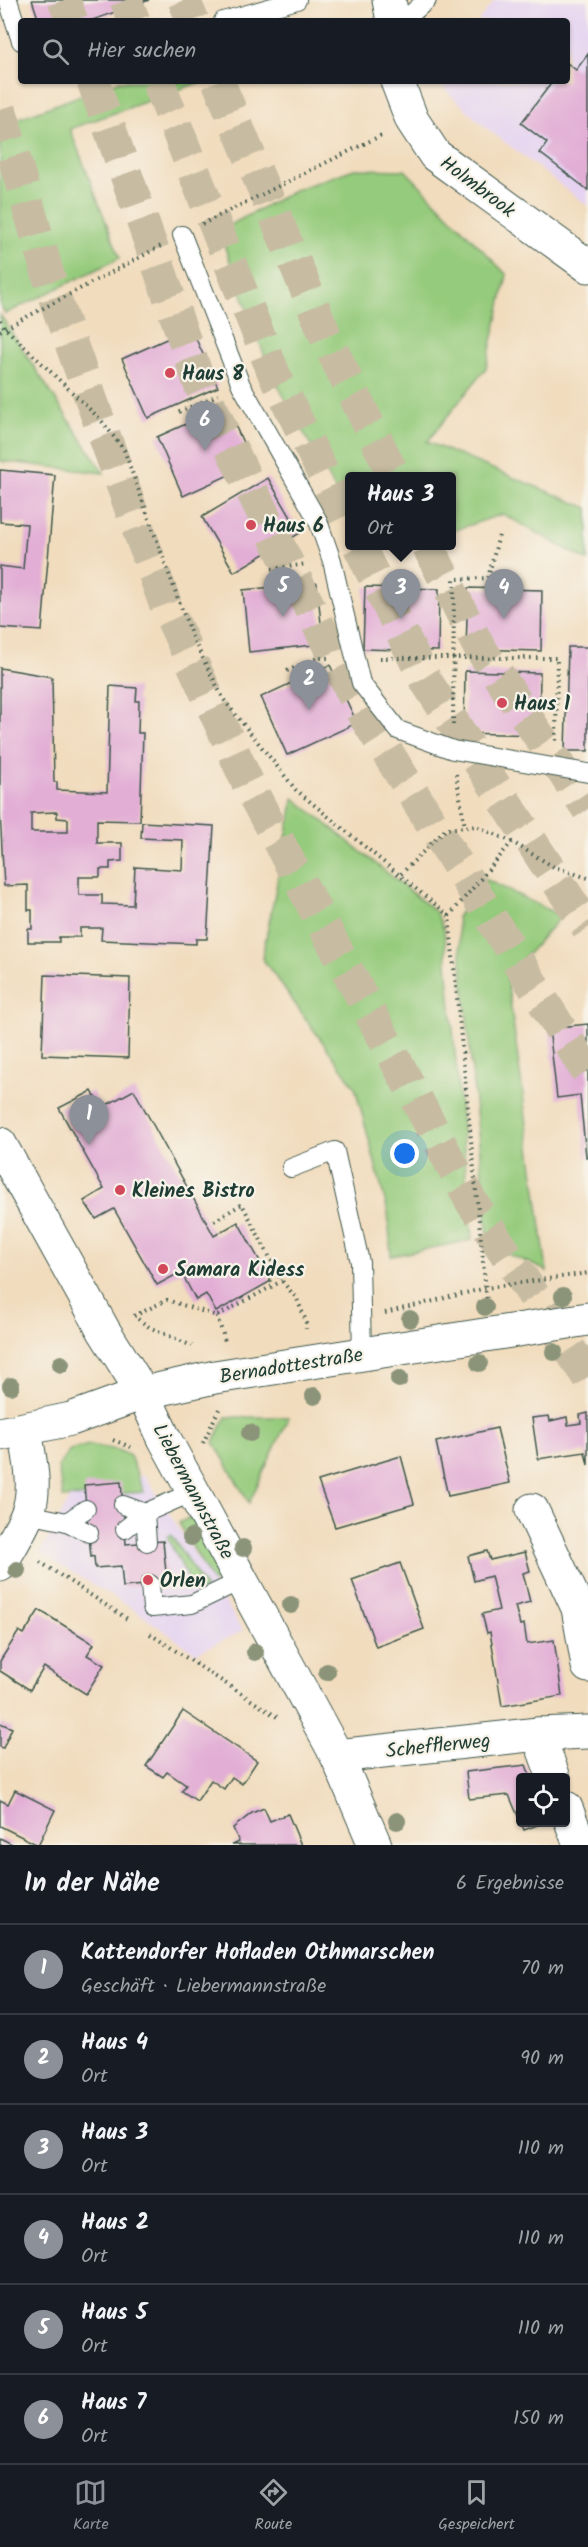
<!DOCTYPE html>
<html lang="de">
<meta charset="utf-8">
<style>
body{margin:0;font-family:Kalam,sans-serif;background:#242831;color:#f1f3f6}
.controls{position:absolute;right:18px;bottom:18px;display:grid;overflow:hidden;border-radius:6px;box-shadow:0 2px 4px #0004}
.controls button{width:54px;height:54px;display:grid;place-items:center;padding:0;border:0;border-bottom:2px solid #363941;background:#171b24;color:#f1f3f6;font:30px sans-serif}
.you{position:absolute;left:405px;top:1154px;width:21px;height:21px;margin:-15px;border:4px solid #fff;border-radius:50%;background:#1a73e8;box-shadow:0 0 0 9px #1a73e833}
.badge{display:grid;place-items:center;width:39px;height:39px;border-radius:50%;background:#8c9099;color:#fff;font-size:20px;font-weight:700}
.pin{position:absolute;translate:-50% -50px;filter:drop-shadow(0 2px 3px #0008)}
.pin::after{content:'';position:absolute;top:32px;width:21px;height:18px;background:inherit;clip-path:polygon(0 0,100% 0,50% 100%)}
.popup{position:absolute;left:345px;top:472px;width:111px;height:78px;box-sizing:border-box;display:grid;place-content:center;border-radius:6px;background:#171b24;filter:drop-shadow(0 2px 4px #0005);font-size:20px;white-space:nowrap;color:#9ea1a6}
.popup b{font-size:22px;color:#f1f3f6}
.popup::after{content:'';position:absolute;left:50%;top:100%;margin-left:-12px;border:12px solid transparent;border-top-color:#171b24}
.list{margin:0;padding:0;list-style:none}
h2{display:flex;justify-content:space-between;align-items:center;height:78px;margin:0;padding:0 24px;font-size:26px}
h2 small{font-size:20px;font-weight:400;color:#9ea1a6}
.list li{display:grid;grid-template-columns:39px 1fr auto;gap:18px;align-items:center;box-sizing:border-box;height:90px;padding:0 24px;border-top:2px solid #363941}
.list b{display:block;font-size:22px;white-space:nowrap}
.list p{margin:0;font-size:20px;white-space:nowrap;color:#9ea1a6}
.list em{font-size:20px;font-style:normal;color:#9ea1a6}
.icon{flex:none;width:33px;height:33px;fill:none;stroke:currentColor;stroke-width:2;stroke-linecap:round;stroke-linejoin:round}
.map{position:relative;flex:none;width:588px;height:1845px;overflow:hidden}
.search{position:absolute;background:#171b24;box-shadow:0 2px 4px #0004;left:18px;right:18px;top:18px;height:66px;display:flex;align-items:center;gap:15px;box-sizing:border-box;padding:0 21px;border-radius:6px;color:#9ea1a6;font-size:22px}
.sheet{height:618px;background:#171b24}
nav{display:flex;justify-content:space-around;align-items:center;box-sizing:border-box;height:84px;border-top:2px solid #363941;background:#171b24;font-size:16px;color:#9ea1a6}
nav a{display:grid;justify-items:center;gap:3px}
nav .on{color:#8c9099}
.map>svg:first-child{display:block}
.built{fill:#e5d3f1}
.green{fill:#95cb7c;stroke:#5a8458;stroke-width:1.5}
.building{fill:#e2aed5;fill-rule:evenodd}
.lines{fill:none;stroke-linecap:round;stroke-linejoin:round}
.highway-tunnel{stroke:#c7bca2;stroke-width:33;stroke-dasharray:33 16;stroke-linecap:butt}
.lane-casing{stroke:#3e5549;stroke-width:20}
.street-casing{stroke:#3e5549;stroke-width:35}
.secondary-casing{stroke:#3e5549;stroke-width:35}
.path{stroke:#3e5549;stroke-width:4;stroke-dasharray:1.5 4.5;stroke-linecap:butt}
.lane{stroke:#fff;stroke-width:18}
.street{stroke:#fff;stroke-width:33}
.secondary{stroke:#fff;stroke-width:33}
.tree{fill:#8b9479}
.poi-dot{fill:#d1495b;stroke:#f7f3e8;stroke-width:2}
.labels{text-anchor:middle;stroke-width:4.5;stroke-linejoin:round;paint-order:stroke}
.street-label{font-size:20px;fill:#1f3d34;stroke:#f7f3e8}
.poi-label{font-size:20px;font-weight:bold;fill:#1f3d34;stroke:#f7f3e8;text-anchor:start}
</style>
<div class="map">
<svg width="588" height="1845" viewBox="0 0 588 1845">
<rect width="100%" height="100%" fill="#f7f3e8"/>
<filter id="ink" filterUnits="userSpaceOnUse"><feTurbulence type="fractalNoise" baseFrequency=".0167" numOctaves="2"/><feDisplacementMap in="SourceGraphic" scale="12" xChannelSelector="R" yChannelSelector="G"/><feConvolveMatrix kernelMatrix="1 2 1 2 8 2 1 2 1" color-interpolation-filters="sRGB"/></filter>
<filter id="wash" filterUnits="userSpaceOnUse"><feTurbulence type="fractalNoise" baseFrequency=".008" numOctaves="4" result="noise"/><feDisplacementMap in="SourceGraphic" scale="24" xChannelSelector="R" yChannelSelector="G"/><feGaussianBlur stdDeviation="1.35" result="paint"/><feColorMatrix in="noise" values="0 0 0 0 0 0 0 0 0 0 0 0 0 0 0 0 0 1.4 0 .05"/><feComposite in="paint" operator="in"/></filter>
<g filter="url(#wash)">
<rect width="100%" height="100%" fill="#f1dcbd"/>
<g class="built">
<path d="M495,0H588V206L485,127L436,81H567V21H478Z"/>
<path d="M145,1475L243,1631L196,1653L130,1607L40,1553L79,1480Z"/>
</g>
<g class="green">
<path d="M120,81H203L70,129L120,258L5,314L0,305V125Z"/>
<path d="M354,169L405,170L507,275L486,368L427,442L588,508V561L503,514L452,531V476H350V517L270,371L219,231L295,190Z"/>
<path d="M0,315L104,473L0,461Z"/>
<path d="M294,798L436,912L444,930L472,1240L391,1256L388,1212L355,1087L262,958Z"/>
<path d="M485,879L561,916L507,978L547,1271L489,1246L457,917Z"/>
<path d="M226,1417H289L249,1503L214,1442Z"/>
<path d="M89,1445L118,1450L130,1456L144,1492L63,1498L58,1467L70,1450Z"/>
<path d="M192,1516L227,1575L213,1583L179,1523Z"/>
<path d="M171,1535L206,1589L196,1594L167,1537Z"/>
</g>
<g id="blocks">
<g class="building">
<path d="M32,0H149L90,21H39Z"/>
<path d="M588,54V190L540,153L547,143L521,123L553,81H567V63L576,70Z"/>
<path d="M191,328L218,387L148,418L122,359Z"/>
<path d="M226,406L253,464L183,496L157,437Z"/>
<path d="M0,470L55,475L42,631L0,628V566L23,569L27,524L0,522Z"/>
<path d="M268,478L300,533L234,572L202,517Z"/>
<path d="M317,583L323,644L249,652L243,590Z"/>
<path d="M365,587L439,589L438,651L363,649Z"/>
<path d="M468,588L542,590L541,651L466,649Z"/>
<path d="M568,647H588V751H565Z"/>
<path d="M330,665L357,723L287,755L261,697Z"/>
<path d="M0,668L52,677L54,782H57V790L107,792L110,686L137,688L136,701H139L138,733H143L140,821L97,820V843H122V861L110,862V869H100V877H79V895H102V904L133,905L135,867L182,870L183,840L141,838L142,822L214,826L207,939H196V944L101,940L102,928H80V937H59V942H28V929H32V910H28V885L4,886L0,812ZM57,812V818L68,819V832H31V813Z"/>
<path d="M465,671L540,673L539,735L464,733Z"/>
<path d="M45,975L130,978L128,1058L42,1055Z"/>
<path d="M588,1024V1157H586L580,1095L557,1098L549,1028Z"/>
<path d="M134,1090L214,1236L238,1222L271,1281L216,1312L206,1294L196,1300L181,1272L157,1285L114,1209L96,1219L84,1201L104,1189L59,1108L92,1091L101,1108Z"/>
<path d="M588,1413V1465L585,1452L538,1459L532,1418L549,1416L550,1421L567,1417L568,1425L581,1423L580,1415Z"/>
<path d="M497,1428L510,1483L448,1496L436,1442Z"/>
<path d="M401,1456L414,1504L335,1527L318,1481Z"/>
<path d="M121,1482L126,1544L163,1541L167,1583L123,1587L121,1566L95,1568L94,1556L91,1557L84,1485Z"/>
<path d="M487,1551L490,1560L525,1552L530,1571L523,1573L530,1602L515,1606L520,1625L524,1624L527,1644L554,1640L562,1696L502,1706L490,1632L487,1633L482,1614L499,1610L491,1576L474,1581L468,1556Z"/>
<path d="M400,1563L424,1629L376,1647L352,1580Z"/>
<path d="M39,1610L94,1644L87,1655L104,1665L86,1694L44,1667L30,1690L0,1671V1661L19,1631L24,1634Z"/>
<path d="M183,1711L257,1761L242,1784L232,1777L224,1789L211,1780L197,1801L182,1791L186,1785L167,1772L163,1777L146,1766Z"/>
<path d="M0,1723L12,1728L3,1748L0,1747Z"/>
<path d="M526,1765L531,1778H520V1821L509,1795L469,1799L466,1772Z"/>
<path d="M15,1790L55,1810L38,1845L0,1826V1800L8,1804Z"/>
<path d="M264,1808L270,1821L288,1814L301,1845H232L239,1842L233,1828L252,1813Z"/>
<path d="M521,1822H543V1823L524,1830Z"/>
<path d="M0,1838L14,1845H0Z"/>
</g>
</g>
</g>
<g filter="url(#ink)">
<use href="#blocks" fill-opacity="0" stroke="#3e5549" stroke-width="1.5"/>
<g class="lines">
<g class="highway-tunnel">
<path d="M64,0L72,21"/>
<path d="M126,0L134,21"/>
<path d="M184,0L193,21"/>
<path d="M93,81L201,387L283,554L362,712L588,1073"/>
<path d="M158,81L274,374L350,528"/>
<path d="M218,81L330,346L394,476"/>
<path d="M0,109L56,302L166,606L252,792L471,1201L588,1377"/>
<path d="M359,546L424,678L588,928"/>
<path d="M428,546L478,645L588,809"/>
</g>
<defs>
<g id="lane">
<path d="M8,0L21,41"/>
<path d="M223,21L297,0"/>
<path d="M403,21L427,0"/>
<path d="M182,235L241,385L318,521L332,561L361,683L398,730L453,750L588,773"/>
<path d="M291,1168L335,1151L360,1262L362,1354"/>
<path d="M123,1505L145,1513L147,1542"/>
<path d="M27,1514L67,1522L86,1509"/>
<path d="M67,1522L89,1533"/>
<path d="M125,1529L145,1513L193,1492"/>
<path d="M150,1584L152,1608L192,1604L242,1580"/>
</g>
<g id="street">
<path d="M389,0L393,21"/>
<path d="M397,81L412,120L435,155L588,266"/>
<path d="M0,1144L104,1331L143,1393L164,1438L337,1756L375,1845"/>
<path d="M532,1510L578,1608L588,1666"/>
<path d="M0,1565C9,1549 20,1532 27,1515C38,1488 29,1457 25,1430"/>
<path d="M538,1734L554,1778"/>
<path d="M337,1756L538,1734L588,1732"/>
<path d="M566,1808L580,1845"/>
</g>
<path id="secondary" d="M0,1434L71,1419L143,1393L215,1377L588,1319"/>
</defs>
<use href="#lane" class="lane-casing"/>
<use href="#street" class="street-casing"/>
<use href="#secondary" class="secondary-casing"/>
<g class="path">
<path d="M202,224L384,134"/>
<path d="M0,320L5,328L101,420L124,450L192,637L224,700L296,790L449,916L487,1302"/>
<path d="M0,331L161,246"/>
<path d="M179,412L218,395"/>
<path d="M272,569L307,564"/>
<path d="M380,658H557L556,744"/>
<path d="M287,671L317,658H331"/>
<path d="M453,725L454,579L488,578L499,535"/>
<path d="M456,774L465,827"/>
<path d="M401,874L446,829L476,826L512,842"/>
<path d="M449,916L512,842L554,867L588,878"/>
<path d="M214,1221L242,1204L282,1281L297,1299L306,1321V1329"/>
<path d="M385,1313L486,1288L588,1273"/>
<path d="M134,1316L167,1300L217,1316L282,1281"/>
<path d="M217,1316L226,1344"/>
<path d="M138,1319L149,1327L192,1346"/>
<path d="M113,1440L131,1447"/>
<path d="M203,1443L219,1409"/>
<path d="M40,1562L129,1620"/>
<path d="M150,1634L277,1717"/>
</g>
<use href="#lane" class="lane"/>
<use href="#street" class="street"/>
<use href="#secondary" class="secondary"/>
</g>
<g class="tree">
<circle cx="563" cy="1296" r="9"/>
<circle cx="485" cy="1307" r="9"/>
<circle cx="410" cy="1319" r="9"/>
<circle cx="554" cy="1352" r="9"/>
<circle cx="479" cy="1363" r="9"/>
<circle cx="61" cy="1364" r="9"/>
<circle cx="399" cy="1379" r="9"/>
<circle cx="11" cy="1386" r="9"/>
<circle cx="314" cy="1396" r="9"/>
<circle cx="250" cy="1433" r="9"/>
<circle cx="191" cy="1537" r="9"/>
<circle cx="243" cy="1548" r="9"/>
<circle cx="17" cy="1570" r="9"/>
<circle cx="291" cy="1605" r="9"/>
<circle cx="255" cy="1652" r="9"/>
<circle cx="327" cy="1672" r="9"/>
<circle cx="397" cy="1821" r="9"/>
</g>
</g>
<g class="poi-dot">
<circle cx="170" cy="373" r="6"/>
<circle cx="251" cy="525" r="6"/>
<circle cx="502" cy="703" r="6"/>
<circle cx="120" cy="1190" r="6"/>
<circle cx="163" cy="1269" r="6"/>
<circle cx="148" cy="1580" r="6"/>
</g>
<g class="labels">
<g class="street-label">
<text transform="translate(478 186) rotate(37)" y="7">Holmbrook</text>
<text transform="translate(291 1365) rotate(-9)" y="7">Bernadottestraße</text>
<text transform="translate(194 1491) rotate(62)" y="7">Liebermannstraße</text>
<text transform="translate(438 1745) rotate(-6)" y="7">Schefflerweg</text>
</g>
<g class="poi-label">
<text x="182" y="380">Haus 8</text>
<text x="263" y="532">Haus 6</text>
<text x="514" y="710">Haus 1</text>
<text x="132" y="1197">Kleines Bistro</text>
<text x="175" y="1276">Samara Kidess</text>
<text x="160" y="1587">Orlen</text>
</g>
</g>
</svg>
<div class="controls">
<button><svg class="icon" aria-label="locate" viewBox="0 0 24 24"><circle cx="12" cy="12" r="6"/><path d="M12 2v4M12 18v4M2 12h4M18 12h4"/></svg></button>
</div>
<div class="you"></div>
<div class="pin badge" style="left:89px;top:1145px">1</div>
<div class="pin badge" style="left:309px;top:710px">2</div>
<div class="pin badge" style="left:401px;top:619px">3</div>
<div class="popup"><b>Haus 3</b>Ort</div>
<div class="pin badge" style="left:504px;top:619px">4</div>
<div class="pin badge" style="left:283px;top:617px">5</div>
<div class="pin badge" style="left:205px;top:451px">6</div>
<div class="search"><svg class="icon" aria-label="search" viewBox="0 0 24 24"><circle cx="10" cy="10" r="6"/><path d="M15 15l6 6"/></svg>Hier suchen</div>
</div>
<section class="sheet">
<h2>In der Nähe<small>6 Ergebnisse</small></h2>
<ul class="list">
<li><span class="badge">1</span><div><b>Kattendorfer Hofladen Othmarschen</b><p>Geschäft · Liebermannstraße</p></div><em>70 m</em></li>
<li><span class="badge">2</span><div><b>Haus 4</b><p>Ort</p></div><em>90 m</em></li>
<li><span class="badge">3</span><div><b>Haus 3</b><p>Ort</p></div><em>110 m</em></li>
<li><span class="badge">4</span><div><b>Haus 2</b><p>Ort</p></div><em>110 m</em></li>
<li><span class="badge">5</span><div><b>Haus 5</b><p>Ort</p></div><em>110 m</em></li>
<li><span class="badge">6</span><div><b>Haus 7</b><p>Ort</p></div><em>150 m</em></li>
</ul>
</section>
<nav>
<a class="on"><svg class="icon" aria-label="map" viewBox="0 0 24 24"><path d="M3 6l6-2 6 2 6-2v14l-6 2-6-2-6 2zM9 4v14M15 6v14"/></svg>Karte</a>
<a><svg class="icon" aria-label="directions" viewBox="0 0 24 24"><path d="M12 3l9 9-9 9-9-9zM9 14v-3h6M13 9l2 2-2 2"/></svg>Route</a>
<a><svg class="icon" aria-label="saved" viewBox="0 0 24 24"><path d="M7 4h10v16l-5-4-5 4z"/></svg>Gespeichert</a>
</nav>
